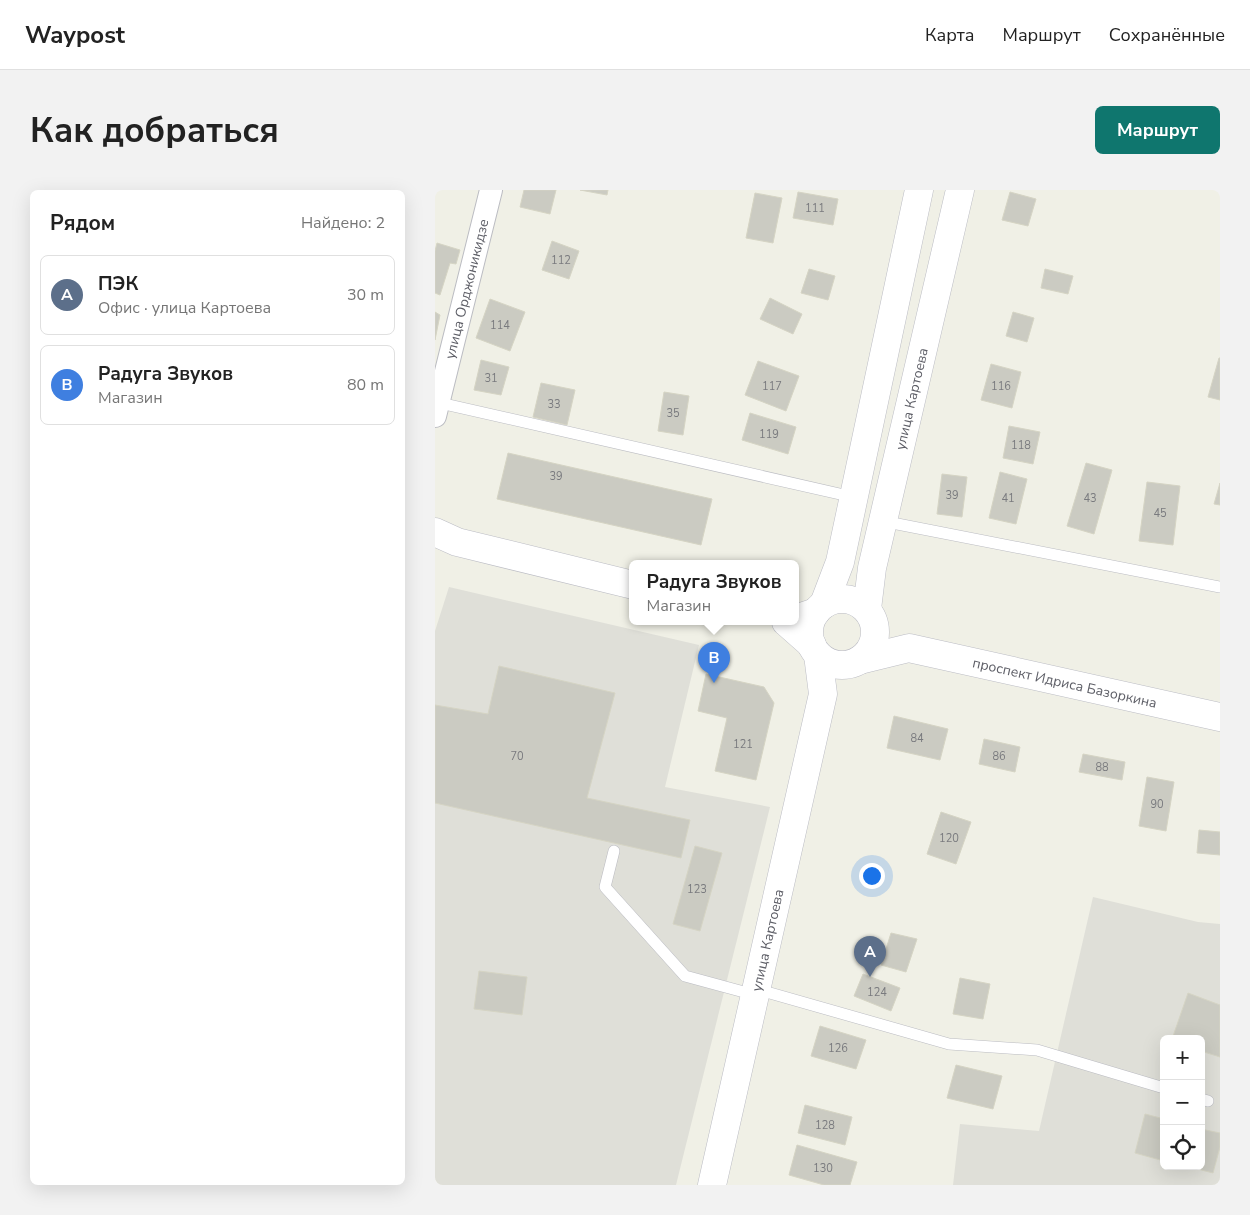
<!DOCTYPE html>
<html lang="ru">
<meta charset="utf-8">
<style>
body{margin:0;font-family:"Nunito Sans",sans-serif;background:#f2f2f2;color:#222}
.controls{position:absolute;right:15px;bottom:15px;display:grid;overflow:hidden;border-radius:8px;box-shadow:0 5px 20px #0002}
.controls button{width:45px;height:45px;display:grid;place-items:center;padding:0;border:0;border-bottom:1px solid #e0e0e0;background:#fff;color:#222;font:25px sans-serif}
.you{position:absolute;left:436px;top:685px;width:18px;height:18px;margin:-12px;border:4px solid #fff;border-radius:50%;background:#1a73e8;box-shadow:0 0 0 8px #1a73e833}
.badge{display:grid;place-items:center;width:32px;height:32px;border-radius:50%;background:#0f766e;color:#fff;font-size:16px;font-weight:700}
.pin{position:absolute;translate:-50% -41px;filter:drop-shadow(0 1px 2px #0008)}
.pin::after{content:'';position:absolute;top:26px;width:18px;height:15px;background:inherit;clip-path:polygon(0 0,100% 0,50% 100%)}
.popup{position:absolute;left:194px;top:370px;width:170px;height:65px;box-sizing:border-box;display:grid;place-content:center;border-radius:8px;background:#fff;filter:drop-shadow(0 1px 4px #0005);font-size:16px;white-space:nowrap;color:#767676}
.popup b{font-size:19px;color:#222}
.popup::after{content:'';position:absolute;left:50%;top:100%;margin-left:-10px;border:10px solid transparent;border-top-color:#fff}
.list{margin:0;padding:0;list-style:none}
h2{display:flex;justify-content:space-between;align-items:center;height:65px;margin:0;padding:0 20px;font-size:21px}
h2 small{font-size:16px;font-weight:400;color:#767676}
.list li{display:grid;grid-template-columns:32px 1fr auto;gap:15px;align-items:center;box-sizing:border-box;height:80px;margin:0 10px 10px;padding:0 10px;border:1px solid #e0e0e0;border-radius:8px}
.list b{display:block;font-size:19px;white-space:nowrap}
.list p{margin:0;font-size:16px;white-space:nowrap;color:#767676}
.list em{font-size:16px;font-style:normal;color:#767676}
.icon{flex:none;width:28px;height:28px;fill:none;stroke:currentColor;stroke-width:2;stroke-linecap:round;stroke-linejoin:round}
.map{position:relative;flex:none;width:785px;height:995px;overflow:hidden;border-radius:8px}
header{display:flex;align-items:center;gap:30px;box-sizing:border-box;height:70px;padding:0 25px;background:#fff;border-bottom:1px solid #e0e0e0}
header strong{font-size:24px}
nav{display:flex;gap:28px;margin-inline-start:auto;font-size:18px}
.intro{display:flex;align-items:center;justify-content:space-between;box-sizing:border-box;height:120px;padding:0 30px}
h1{margin:0;font-size:35px}
.button{padding:12px 22px;border-radius:8px;background:#0f766e;color:#fff;font-size:18px;font-weight:700}
main{display:flex;gap:30px;padding:0 30px}
aside{flex:1;background:#fff;border-radius:8px;box-shadow:0 5px 20px #0002}
.map>svg:first-child{display:block}
.industrial{fill:#dfdfd8;fill-rule:evenodd}
.building{fill:#cbcbc2;stroke:#d5d4c4}
.lines{fill:none;stroke-linecap:round;stroke-linejoin:round}
.service-casing{stroke:#bbbcc2;stroke-width:12}
.minor-casing{stroke:#bbbcc2;stroke-width:24}
.tertiary-casing{stroke:#bbbcc2;stroke-width:29}
.secondary-casing{stroke:#bbbcc4;stroke-width:29}
.service{stroke:#fff;stroke-width:11}
.minor{stroke:#fff;stroke-width:22}
.tertiary{stroke:#fff;stroke-width:28}
.secondary{stroke:#fff;stroke-width:28}
.labels{text-anchor:middle;stroke-width:4;stroke-linejoin:round;paint-order:stroke}
.number-label{font-size:11px;fill:#797a7e}
.street-label{font-size:14px;fill:#5e5f67;stroke:#fff}
</style>
<header>
<strong>Waypost</strong>
<nav><a>Карта</a><a>Маршрут</a><a>Сохранённые</a></nav>
</header>
<div class="intro"><h1>Как добраться</h1><a class="button">Маршрут</a></div>
<main>
<aside>
<h2>Рядом<small>Найдено: 2</small></h2>
<ul class="list">
<li><span class="badge" style="background:#5c6f8a">A</span><div><b>ПЭК</b><p>Офис · улица Картоева</p></div><em>30 m</em></li>
<li><span class="badge" style="background:#3f7fe0">B</span><div><b>Радуга Звуков</b><p>Магазин</p></div><em>80 m</em></li>
</ul>
</aside>
<div class="map">
<svg width="785" height="995" viewBox="0 0 785 995">
<rect width="100%" height="100%" fill="#f0f0e6"/>
<g class="industrial">
<path d="M14,397L264,455L230,597L335,617L241,995H0V441Z"/>
<path d="M658,707L763,732L785,734V995H518L525,934L604,941ZM729,849H766V976H729Z"/>
</g>
<g class="building">
<path d="M89,0H121L115,24L85,17Z"/>
<path d="M145,0H173L172,5Z"/>
<path d="M363,2L403,9L398,35L358,28Z"/>
<path d="M575,2L601,9L593,36L567,30Z"/>
<path d="M320,3L347,8L338,53L311,48Z"/>
<path d="M117,51L144,61L134,89L107,80Z"/>
<path d="M2,53L25,60L21,74L15,73L5,105L0,103V61Z"/>
<path d="M374,79L400,86L393,110L366,103Z"/>
<path d="M610,79L638,86L633,104L606,98Z"/>
<path d="M335,108L367,124L358,144L325,129Z"/>
<path d="M55,109L90,122L75,161L41,148Z"/>
<path d="M0,122L5,125L0,150Z"/>
<path d="M578,122L599,128L592,152L571,146Z"/>
<path d="M784,168H785V210L773,207Z"/>
<path d="M46,170L74,177L66,205L39,200Z"/>
<path d="M323,171L364,186L351,221L310,205Z"/>
<path d="M556,174L586,182L577,218L546,210Z"/>
<path d="M106,193L140,200L132,235L98,227Z"/>
<path d="M229,202L254,206L248,245L223,241Z"/>
<path d="M315,223L361,237L353,264L307,250Z"/>
<path d="M574,236L605,242L598,274L568,268Z"/>
<path d="M73,263L277,309L266,355L62,309Z"/>
<path d="M651,273L677,280L659,344L632,336Z"/>
<path d="M565,282L592,289L581,334L554,328Z"/>
<path d="M507,284L532,287L527,327L502,324Z"/>
<path d="M712,292L745,296L738,355L704,351Z"/>
<path d="M785,293V315L779,314Z"/>
<path d="M64,476L180,503L152,608L255,630L246,668L0,613V515L53,524Z"/>
<path d="M271,484L329,497L339,513L321,590L280,581L292,528L263,521Z"/>
<path d="M459,526L513,539L505,570L452,558Z"/>
<path d="M549,549L585,557L580,582L544,574Z"/>
<path d="M648,564L690,572L687,590L644,582Z"/>
<path d="M712,587L739,592L731,641L704,636Z"/>
<path d="M506,622L536,632L521,674L492,664Z"/>
<path d="M764,640L785,642V665L762,663Z"/>
<path d="M260,656L287,663L265,741L238,734Z"/>
<path d="M456,743L482,749L471,782L446,775Z"/>
<path d="M44,781L92,787L87,825L39,819Z"/>
<path d="M428,784L465,798L456,821L419,806Z"/>
<path d="M525,788L555,794L548,829L518,824Z"/>
<path d="M753,803L785,815V867L766,861V849H737Z"/>
<path d="M385,836L431,850L421,879L376,866Z"/>
<path d="M521,875L567,886L558,919L512,908Z"/>
<path d="M370,915L417,927L410,955L363,943Z"/>
<path d="M710,924L729,929V971L700,963Z"/>
<path d="M766,939L785,943V957L778,983L751,976H766Z"/>
<path d="M362,955L422,972L415,995H389L354,985Z"/>
</g>
<g class="lines">
<defs>
<g id="service">
<path d="M1,212L418,307"/>
<path d="M447,331L785,397"/>
<path d="M179,661L170,697L250,786L320,805"/>
<path d="M321,799L514,854L602,860L729,898"/>
<path d="M766,909L773,911"/>
</g>
<g id="minor">
<path id="s1" d="M0,226L56,0"/>
</g>
<path id="tertiary" d="M360,429L381,422"/>
<g id="secondary">
<path d="M0,342L22,352L198,395"/>
<circle cx="407" cy="442" r="33"/>
<path d="M389,414L405,372L484,0"/>
<path id="s2" d="M432,419L437,378L525,0"/>
<path d="M351,432L377,455"/>
<path id="s3" d="M425,470L474,458L785,527"/>
<path id="s4" d="M277,995L388,504L383,465"/>
</g>
</defs>
<use href="#service" class="service-casing"/>
<use href="#minor" class="minor-casing"/>
<use href="#tertiary" class="tertiary-casing"/>
<use href="#secondary" class="secondary-casing"/>
<use href="#service" class="service"/>
<use href="#minor" class="minor"/>
<use href="#tertiary" class="tertiary"/>
<use href="#secondary" class="secondary"/>
</g>
<g class="labels">
<g class="number-label">
<text x="380" y="22">111</text>
<text x="126" y="74">112</text>
<text x="65" y="139">114</text>
<text x="56" y="192">31</text>
<text x="337" y="200">117</text>
<text x="566" y="200">116</text>
<text x="119" y="218">33</text>
<text x="238" y="227">35</text>
<text x="334" y="248">119</text>
<text x="586" y="259">118</text>
<text x="121" y="290">39</text>
<text x="517" y="309">39</text>
<text x="573" y="312">41</text>
<text x="655" y="312">43</text>
<text x="725" y="327">45</text>
<text x="482" y="552">84</text>
<text x="308" y="558">121</text>
<text x="82" y="570">70</text>
<text x="564" y="570">86</text>
<text x="667" y="581">88</text>
<text x="722" y="618">90</text>
<text x="514" y="652">120</text>
<text x="262" y="703">123</text>
<text x="442" y="806">124</text>
<text x="403" y="862">126</text>
<text x="390" y="939">128</text>
<text x="388" y="982">130</text>
</g>
<g class="street-label">
<text dy="5" stroke="none"><textPath href="#s1" startOffset="131">улица Орджоникидзе</textPath></text>
<text dy="5" stroke="none"><textPath href="#s2" startOffset="215">улица Картоева</textPath></text>
<text dy="5" stroke="none"><textPath href="#s3" startOffset="210">проспект Идриса Базоркина</textPath></text>
<text dy="5" stroke="none"><textPath href="#s4" startOffset="251">улица Картоева</textPath></text>
</g>
</g>
</svg>
<div class="controls">
<button>+</button>
<button>−</button>
<button><svg class="icon" aria-label="locate" viewBox="0 0 24 24"><circle cx="12" cy="12" r="6"/><path d="M12 2v4M12 18v4M2 12h4M18 12h4"/></svg></button>
</div>
<div class="you"></div>
<div class="pin badge" style="left:435px;top:787px;background:#5c6f8a">A</div>
<div class="pin badge" style="left:279px;top:493px;background:#3f7fe0">B</div>
<div class="popup"><b>Радуга Звуков</b>Магазин</div>
</div>
</main>
